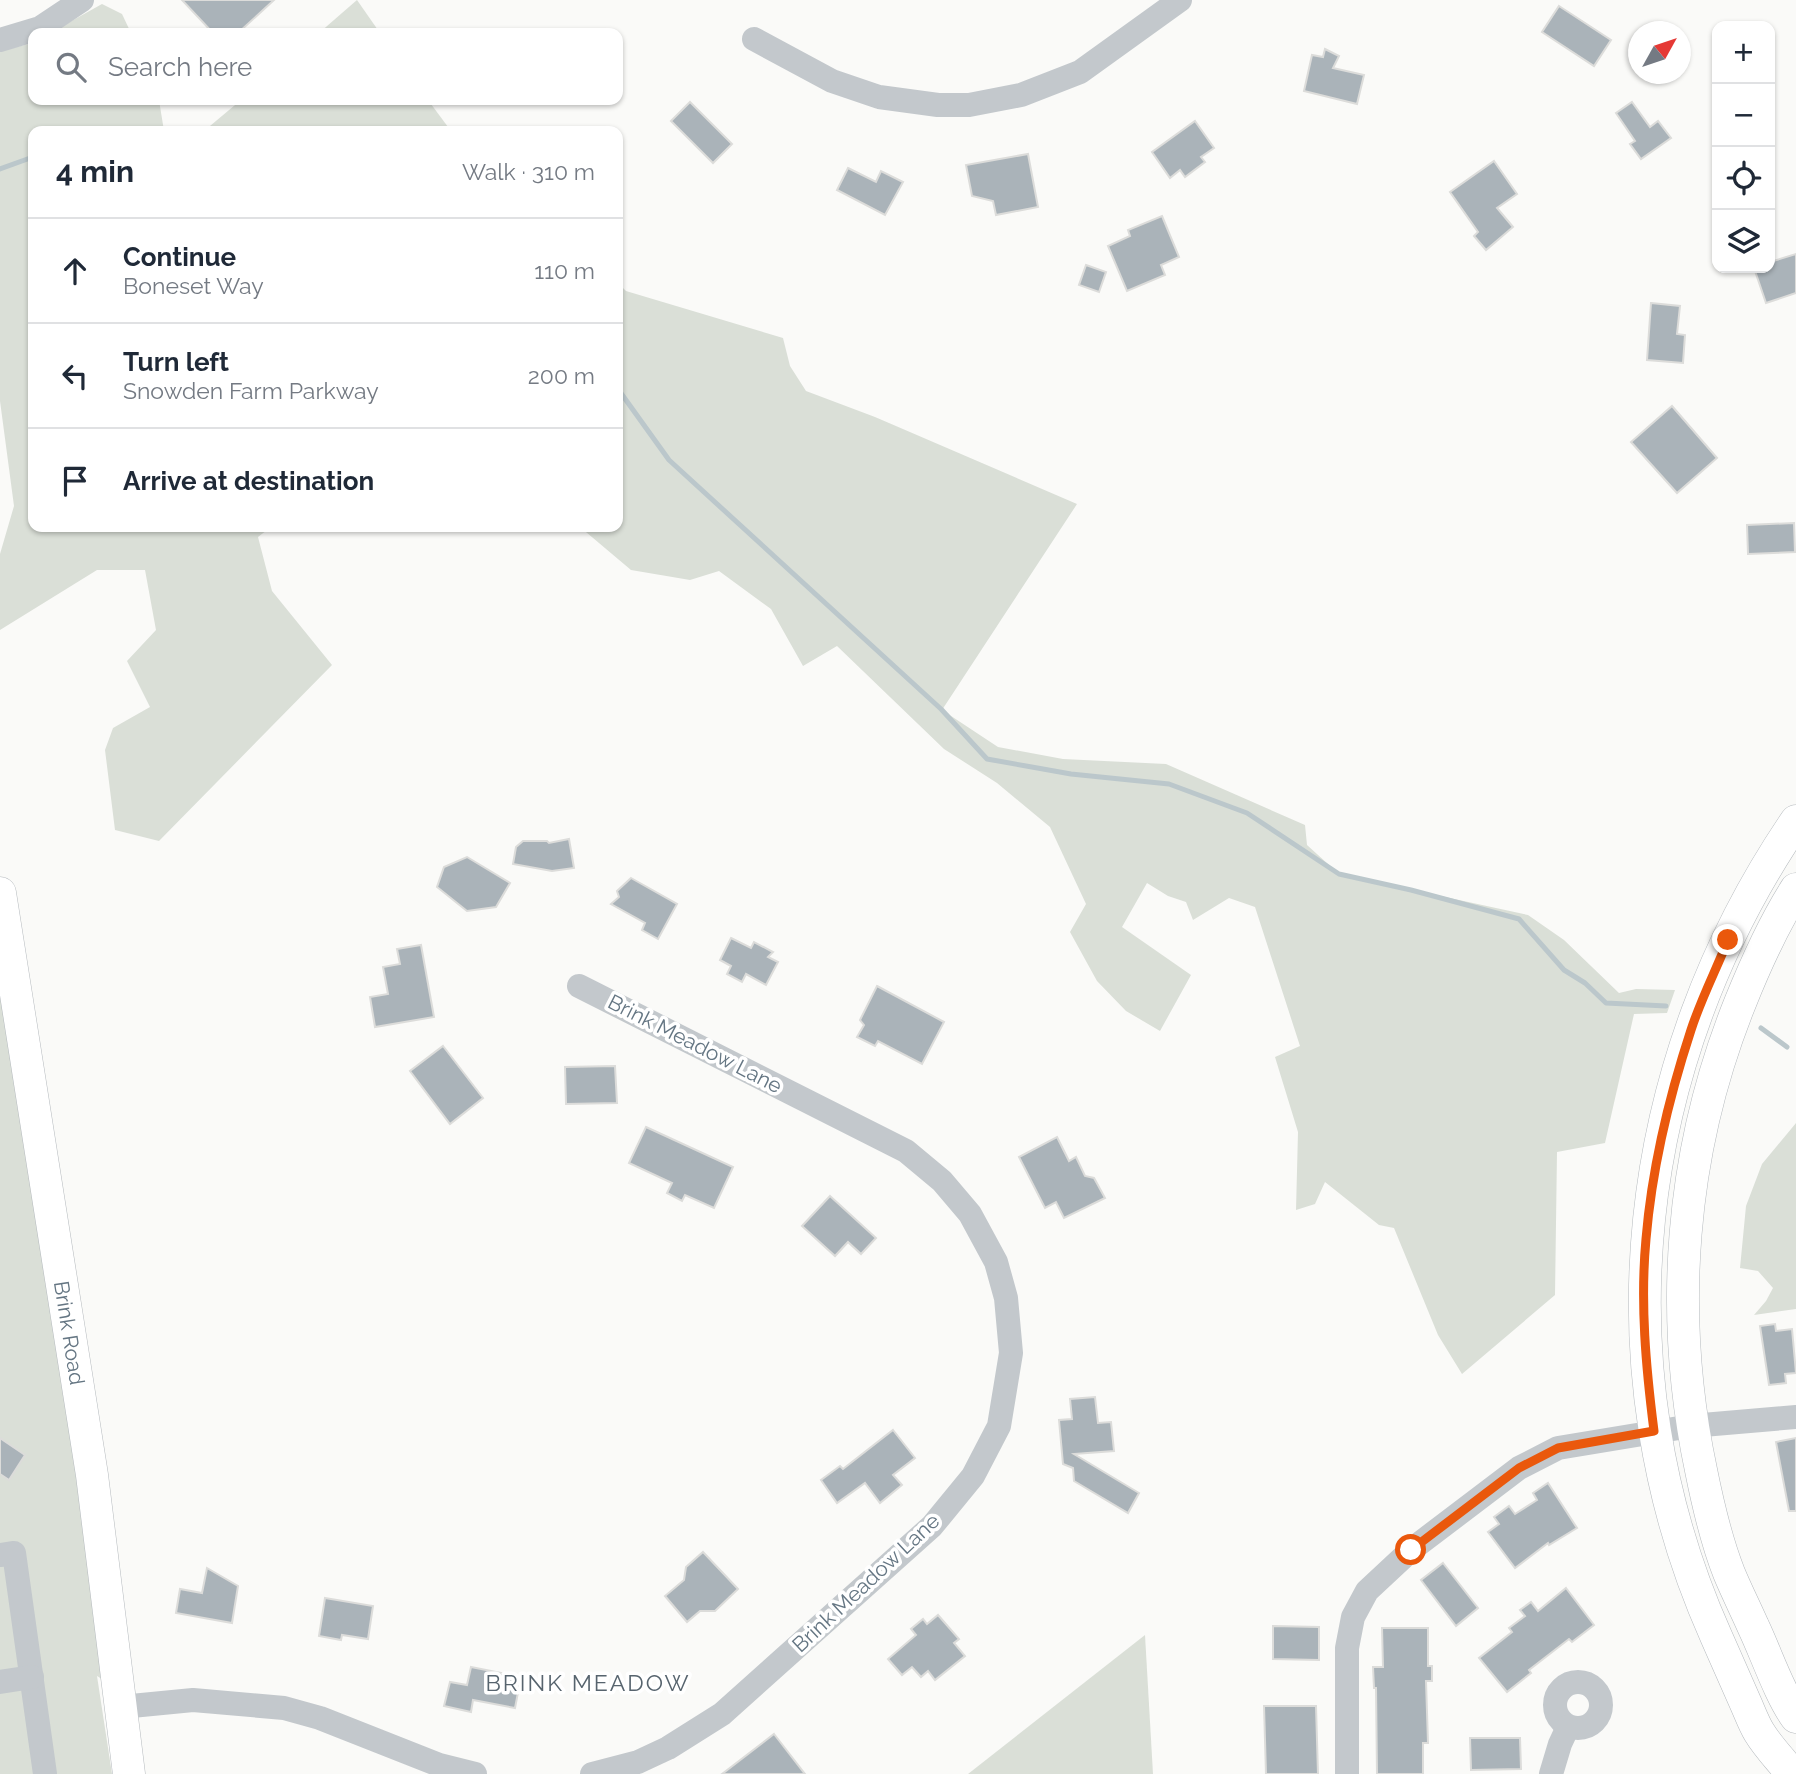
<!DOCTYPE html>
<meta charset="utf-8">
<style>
body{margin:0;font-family:Raleway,sans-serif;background:#f6f6f7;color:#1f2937}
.controls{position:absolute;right:21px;top:21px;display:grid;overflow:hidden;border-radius:14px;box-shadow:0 2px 5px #0004}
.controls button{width:63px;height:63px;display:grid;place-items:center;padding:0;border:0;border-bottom:2px solid #e0e1e3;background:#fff;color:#1f2937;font:35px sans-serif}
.compass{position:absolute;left:1628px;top:21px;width:63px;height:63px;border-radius:50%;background:#fff;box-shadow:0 2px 5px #0004;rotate:50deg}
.stop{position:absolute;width:21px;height:21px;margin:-16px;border:5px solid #ea580c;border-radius:50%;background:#fff}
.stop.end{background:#ea580c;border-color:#fff;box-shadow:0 2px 7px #0008}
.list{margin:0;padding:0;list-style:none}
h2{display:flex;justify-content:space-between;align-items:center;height:91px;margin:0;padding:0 28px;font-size:30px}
h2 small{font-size:23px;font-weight:400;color:#747a83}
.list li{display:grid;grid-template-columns:46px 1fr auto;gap:21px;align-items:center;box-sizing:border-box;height:105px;padding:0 28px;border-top:2px solid #e0e1e3}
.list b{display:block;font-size:26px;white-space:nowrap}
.list p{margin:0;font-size:23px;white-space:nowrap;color:#747a83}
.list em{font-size:23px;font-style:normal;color:#747a83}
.icon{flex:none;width:38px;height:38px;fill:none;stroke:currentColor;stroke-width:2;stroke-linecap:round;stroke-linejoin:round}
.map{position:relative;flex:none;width:1796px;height:1774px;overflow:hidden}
.search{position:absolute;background:#fff;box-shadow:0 2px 5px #0004;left:28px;top:28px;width:595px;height:77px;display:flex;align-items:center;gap:18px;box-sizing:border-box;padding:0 24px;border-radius:14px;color:#747a83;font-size:26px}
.panel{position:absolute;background:#fff;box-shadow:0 2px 5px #0004;left:28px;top:126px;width:595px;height:406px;border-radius:14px}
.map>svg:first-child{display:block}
.green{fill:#dadfd7}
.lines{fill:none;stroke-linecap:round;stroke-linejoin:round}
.stream{stroke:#bbc7cb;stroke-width:5}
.building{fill:#aab3b9;stroke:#dcdcda;stroke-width:2}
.major-casing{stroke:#b5babe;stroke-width:33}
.minor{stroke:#c3c8cc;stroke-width:24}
.major{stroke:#fff;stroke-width:32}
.route{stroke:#ea580c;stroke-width:9}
.labels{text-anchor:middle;stroke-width:7;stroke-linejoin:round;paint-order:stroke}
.street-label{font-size:21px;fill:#657683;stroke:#fff}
.neighbourhood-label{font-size:23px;letter-spacing:2px;fill:#57646e;stroke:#fff}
</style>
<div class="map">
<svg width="1796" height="1774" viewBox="0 0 1796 1774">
<rect width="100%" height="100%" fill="#fafaf8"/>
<g class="green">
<path d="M357,0L380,33H319Z"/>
<path d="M102,4L122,14L131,33H50Z"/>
<path d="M33,43V100H159L164,131H33V527H271L258,537L272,591L332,665L159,841L115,830L105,750L113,728L150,707L127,661L156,630L145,570H97L0,630V554L14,506L0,401V51Z"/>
<path d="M241,100H428L451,131H204Z"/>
<path d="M618,283L626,291L783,338L790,366L806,391L875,417L1077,504L942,710L998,747L1063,759L1166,764L1305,825L1307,845L1339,874L1528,915L1564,940L1619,993L1636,989L1675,990L1667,1013L1634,1014L1605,1143L1557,1152L1555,1295L1462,1374L1438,1335L1394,1228L1379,1225L1325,1182L1315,1204L1296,1210L1298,1132L1275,1057L1300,1046L1255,907L1229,898L1193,920L1186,902L1168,896L1147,883L1122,927L1191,975L1160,1031L1126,1011L1097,981L1070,932L1086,904L1050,827L997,783L944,749L837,646L803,666L771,609L719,571L690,580L631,570L580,527H618Z"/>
<path d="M0,962L57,1338L105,1681L97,1676L112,1774H0Z"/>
<path d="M1796,1123V1309L1754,1315L1766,1301L1773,1288L1758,1271L1740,1268L1746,1206L1762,1164Z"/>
<path d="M1145,1635L1153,1774H968Z"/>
</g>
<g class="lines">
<g class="stream">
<path d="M0,169L33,157"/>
<path d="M618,389L669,460L941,709L987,759L1071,774L1169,784L1247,813L1339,874L1411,890L1519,919L1564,970L1585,983L1606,1003L1666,1006"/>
<path d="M1761,1028L1787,1047"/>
</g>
</g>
<g class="building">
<path d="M182,0H274L238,33H213Z"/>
<path d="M1559,6L1611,40L1594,66L1542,32Z"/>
<path d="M1325,49L1339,56L1333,68L1364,75L1357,104L1304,91L1312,55L1323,57Z"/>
<path d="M690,102L732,144L713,163L671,121Z"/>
<path d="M1632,102L1650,127L1658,121L1671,138L1641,159L1630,144L1635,141L1616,113Z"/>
<path d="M1195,121L1214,148L1201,157L1205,162L1185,177L1180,170L1170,178L1152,152Z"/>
<path d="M1028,154L1038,207L996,215L993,201L972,196L966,165Z"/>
<path d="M1494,161L1517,194L1497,208L1513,227L1486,250L1474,236L1478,232L1450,192Z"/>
<path d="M848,168L876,182L881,171L903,182L885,215L837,190Z"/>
<path d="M1162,216L1179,257L1161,265L1165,275L1127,291L1108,246L1130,236L1128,230Z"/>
<path d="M1796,254V293L1766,303L1754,268H1770V262Z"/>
<path d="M1086,265L1106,272L1099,292L1079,285Z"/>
<path d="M1651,303L1680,306L1677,334L1685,335L1683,363L1647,360Z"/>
<path d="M1672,406L1717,458L1677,493L1631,442Z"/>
<path d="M1794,523L1795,552L1748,554L1747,525Z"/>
<path d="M569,839L574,868L552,871L513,864L516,847L523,841H547L549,843Z"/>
<path d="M467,857L510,883L496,907L467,911L437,887L444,867Z"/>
<path d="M631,878L677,904L658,939L642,930L645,923L611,904L619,897L617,891Z"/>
<path d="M731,938L751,948L754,942L773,952L768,957L778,962L766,985L746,974L742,982L727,974L731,966L720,960Z"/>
<path d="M421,945L434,1017L375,1027L370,997L388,994L383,967L400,964L397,949Z"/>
<path d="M877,986L944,1022L922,1064L878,1041L875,1046L857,1037L864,1025L860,1020Z"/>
<path d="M443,1046L483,1098L450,1124L410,1071Z"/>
<path d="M615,1066L617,1103L566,1104L565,1067Z"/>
<path d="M646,1127L733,1167L714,1208L685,1195L682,1201L667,1193L672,1183L629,1163Z"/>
<path d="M1057,1137L1069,1161L1076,1157L1085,1176L1094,1178L1105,1198L1064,1218L1056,1202L1045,1208L1019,1157Z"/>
<path d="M830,1196L876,1238L861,1254L848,1242L835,1256L802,1226Z"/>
<path d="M1775,1324L1776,1331L1792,1329L1796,1373L1785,1374L1786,1383L1769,1385L1760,1326Z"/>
<path d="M1095,1397L1098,1423L1111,1422L1114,1451L1074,1454L1139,1493L1128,1513L1074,1481L1073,1468L1063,1464L1059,1420L1072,1419L1070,1399Z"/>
<path d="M893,1430L915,1458L893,1475L902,1485L880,1503L865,1483L837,1503L821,1480L840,1466L843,1469Z"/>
<path d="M0,1438L25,1455L9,1480L0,1474Z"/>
<path d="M1796,1438V1511H1789L1776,1442Z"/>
<path d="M1548,1483L1577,1528L1549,1545L1548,1543L1515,1568L1488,1532L1499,1524L1494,1517L1509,1506L1515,1514L1537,1500L1533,1493Z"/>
<path d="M703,1552L738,1589L715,1611H700L687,1622L665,1596L684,1580L686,1567Z"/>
<path d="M1443,1563L1478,1608L1456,1626L1421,1580Z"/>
<path d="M207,1568L238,1586L232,1623L176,1613L180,1589L202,1593Z"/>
<path d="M1566,1588L1594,1625L1572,1642L1569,1639L1529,1670L1531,1673L1507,1692L1479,1658L1512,1632L1509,1628L1525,1616L1520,1610L1531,1602L1538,1611Z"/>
<path d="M325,1598L373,1606L368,1639L342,1635L341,1640L319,1636Z"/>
<path d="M938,1615L959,1639L954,1643L965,1656L935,1680L928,1671L921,1677L912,1667L902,1675L888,1659L916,1635L911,1629L923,1619L927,1624Z"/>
<path d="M1273,1626L1319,1627V1660L1273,1659Z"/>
<path d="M1382,1628H1428V1666H1432V1681H1426L1428,1743H1423V1774H1377L1376,1688H1374L1373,1667H1383Z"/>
<path d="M471,1667L521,1677L515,1708L473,1700L471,1712L444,1706L450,1682L467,1685Z"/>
<path d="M1264,1706H1316L1318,1774H1266Z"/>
<path d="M774,1734L805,1774H722Z"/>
<path d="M1470,1738H1520L1521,1769L1471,1770Z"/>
</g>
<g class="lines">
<defs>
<g id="major">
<path d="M1796,889C1773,925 1756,963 1740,1003C1680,1152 1668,1313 1701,1470C1708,1505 1716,1540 1729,1573C1736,1590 1745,1608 1753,1626C1766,1653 1779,1693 1796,1717"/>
<path d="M0,893L92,1475L129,1774"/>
<path d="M1792,1774C1781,1760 1768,1747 1759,1732C1754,1724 1750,1713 1746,1704C1736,1681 1726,1659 1716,1636C1596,1368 1631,1063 1796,821"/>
</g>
</defs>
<use href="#major" class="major-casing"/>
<g class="minor">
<path d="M754,39L832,81L879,97L938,105H969L1021,95L1080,72L1180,0"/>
<path d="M0,40L40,28L82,0"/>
<path d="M579,986L906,1151L942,1181L970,1214L996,1262L1006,1298L1011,1353L999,1426L973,1476L932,1526L722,1714L668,1748L638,1762L592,1774"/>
<path d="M0,1555L14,1553L45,1774"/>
<circle cx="1578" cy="1705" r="23"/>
<path d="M0,1682L32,1677"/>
<path d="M121,1707L193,1700L284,1708L320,1718L439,1765L475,1774"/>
<path d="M1347,1774V1648L1353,1617L1367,1591L1411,1550L1519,1468L1558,1448L1691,1426L1796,1417"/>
<path d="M1551,1774L1560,1744L1568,1727"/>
</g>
<use href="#major" class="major"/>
</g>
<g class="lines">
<path class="route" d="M1411,1550L1519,1468L1558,1448L1654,1431C1646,1368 1640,1303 1646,1239C1652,1168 1669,1097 1691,1030C1701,999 1716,970 1728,940"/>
</g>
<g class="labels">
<g class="street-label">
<text transform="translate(695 1044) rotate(27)" y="7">Brink Meadow Lane</text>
<text transform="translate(69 1333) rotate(81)" y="7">Brink Road</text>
<text transform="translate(866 1583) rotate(-43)" y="7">Brink Meadow Lane</text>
</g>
<g class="neighbourhood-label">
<text x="588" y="1691">BRINK MEADOW</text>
</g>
</g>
</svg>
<div class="controls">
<button>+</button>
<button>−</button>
<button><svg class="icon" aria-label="locate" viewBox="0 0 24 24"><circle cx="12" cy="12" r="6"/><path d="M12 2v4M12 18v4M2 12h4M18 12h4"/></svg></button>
<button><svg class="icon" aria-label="layers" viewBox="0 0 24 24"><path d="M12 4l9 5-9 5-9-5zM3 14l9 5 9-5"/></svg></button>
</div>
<svg class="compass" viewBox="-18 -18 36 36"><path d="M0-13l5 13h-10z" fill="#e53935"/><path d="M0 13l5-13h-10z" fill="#747a83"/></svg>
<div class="stop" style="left:1411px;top:1550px"></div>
<div class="stop end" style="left:1728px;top:940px"></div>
<div class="search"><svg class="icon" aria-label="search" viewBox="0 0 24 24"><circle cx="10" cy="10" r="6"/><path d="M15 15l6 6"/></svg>Search here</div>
<section class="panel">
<h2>4 min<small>Walk · 310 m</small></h2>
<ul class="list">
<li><svg class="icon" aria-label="ahead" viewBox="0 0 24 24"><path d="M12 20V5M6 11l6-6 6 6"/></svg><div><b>Continue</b><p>Boneset Way</p></div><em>110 m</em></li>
<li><svg class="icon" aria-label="left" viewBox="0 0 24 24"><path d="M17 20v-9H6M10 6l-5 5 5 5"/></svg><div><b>Turn left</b><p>Snowden Farm Parkway</p></div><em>200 m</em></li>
<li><svg class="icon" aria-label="arrive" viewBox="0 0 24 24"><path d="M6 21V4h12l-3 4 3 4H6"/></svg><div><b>Arrive at destination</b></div></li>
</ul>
</section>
</div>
